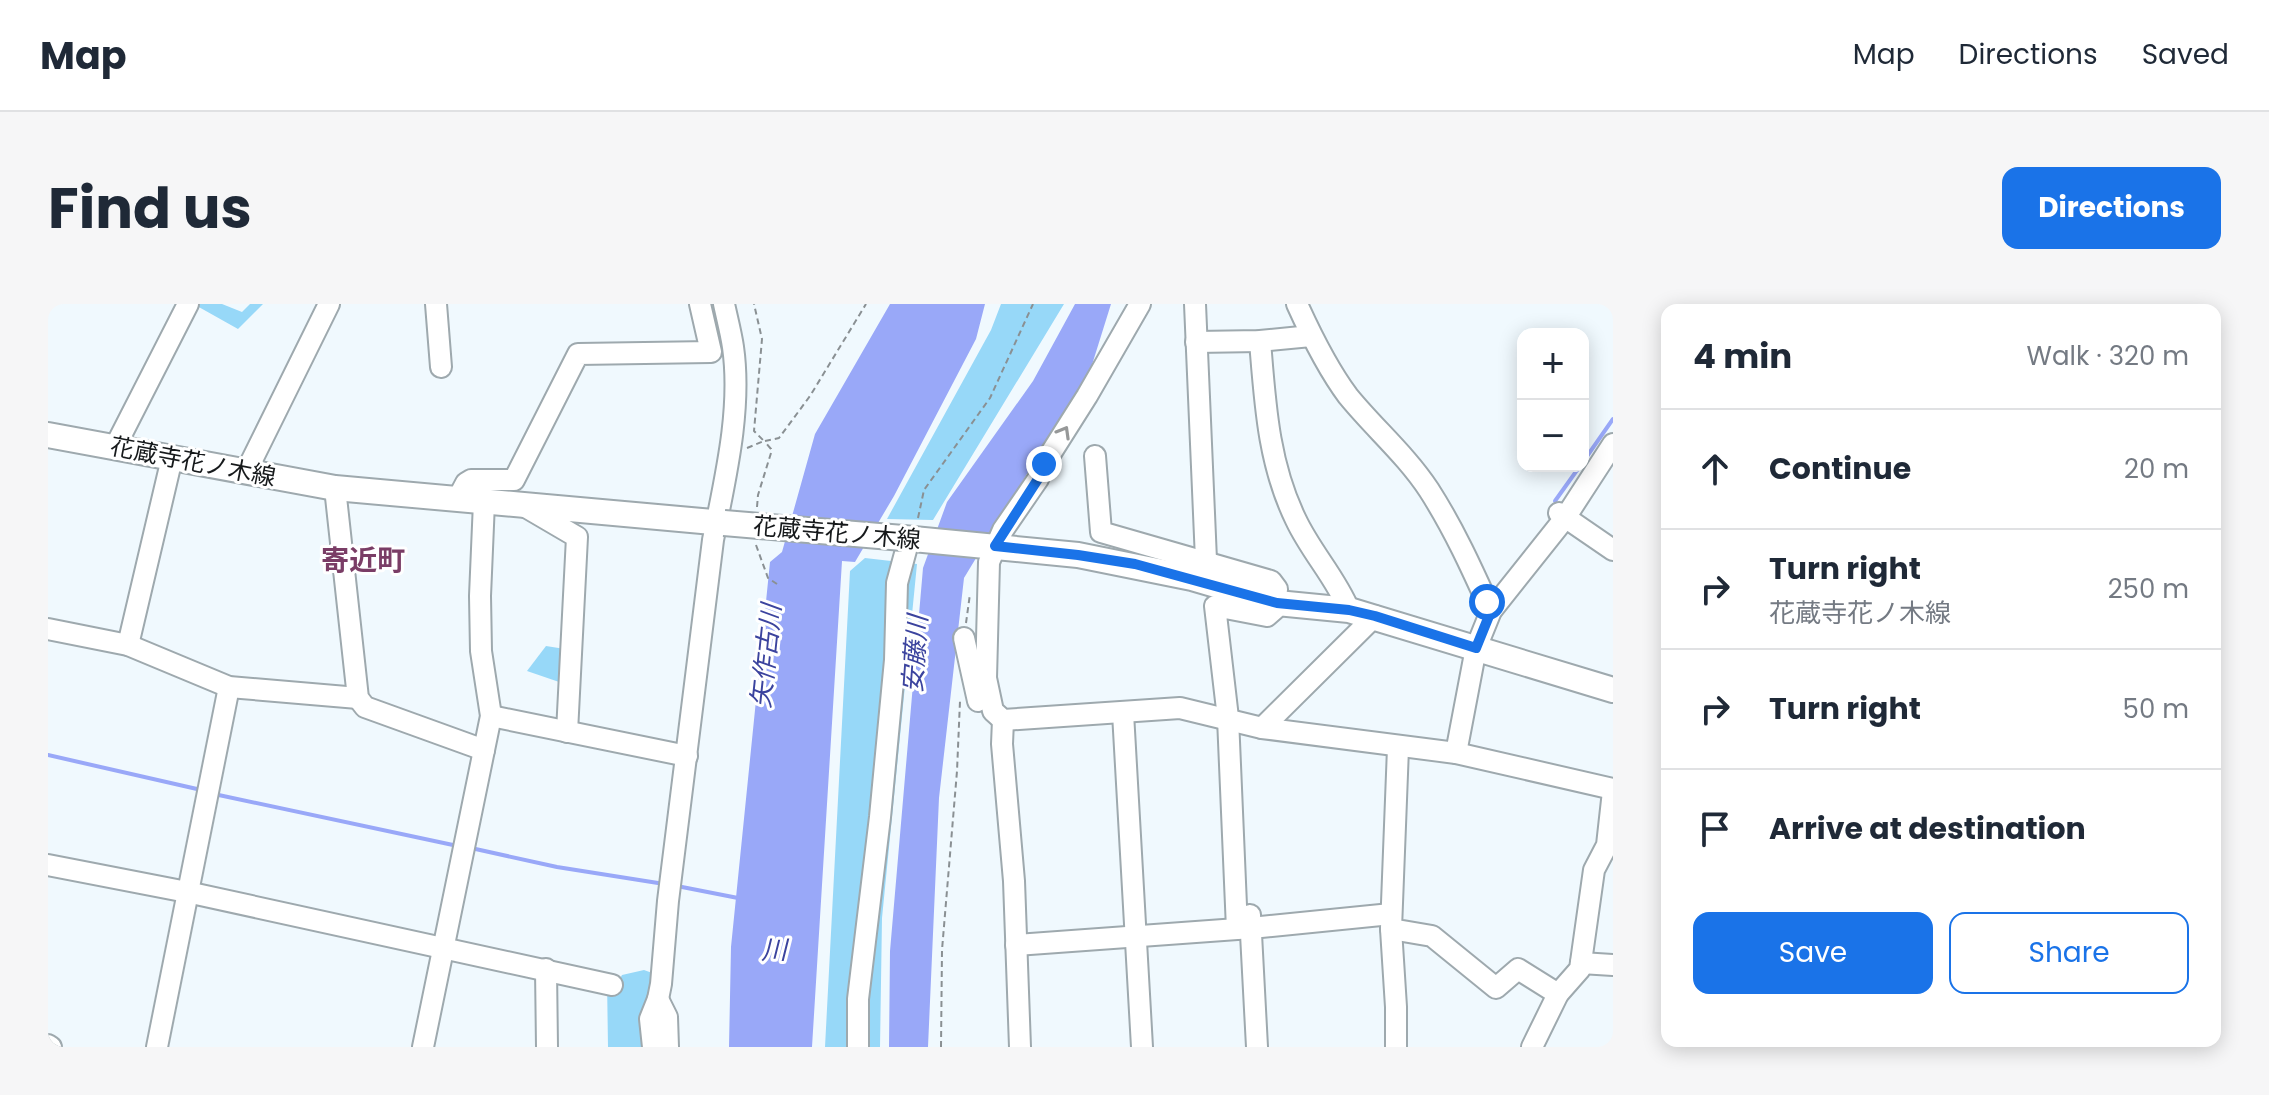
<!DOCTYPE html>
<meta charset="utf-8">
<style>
body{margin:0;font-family:Poppins,"Noto Sans JP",sans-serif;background:#f6f6f7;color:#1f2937}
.controls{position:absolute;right:24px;top:24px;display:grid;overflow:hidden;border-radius:16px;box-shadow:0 4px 20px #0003}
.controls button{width:72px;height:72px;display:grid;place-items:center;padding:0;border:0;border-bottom:2px solid #e0e1e3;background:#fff;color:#1f2937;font:40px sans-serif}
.stop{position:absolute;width:24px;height:24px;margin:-18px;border:6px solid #1a73e8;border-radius:50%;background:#fff}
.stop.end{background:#1a73e8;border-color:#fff;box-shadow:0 2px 8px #0008}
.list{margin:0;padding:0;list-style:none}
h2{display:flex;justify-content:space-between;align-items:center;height:104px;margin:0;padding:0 32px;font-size:34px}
h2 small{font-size:26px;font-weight:400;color:#747a83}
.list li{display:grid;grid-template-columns:52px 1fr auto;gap:24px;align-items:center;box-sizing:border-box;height:120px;padding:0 32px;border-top:2px solid #e0e1e3}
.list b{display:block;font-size:30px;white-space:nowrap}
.list p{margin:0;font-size:26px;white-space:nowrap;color:#747a83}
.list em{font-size:26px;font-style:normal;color:#747a83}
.actions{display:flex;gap:16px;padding:24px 32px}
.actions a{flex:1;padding:18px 0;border:2px solid #1a73e8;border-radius:16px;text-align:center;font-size:28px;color:#1a73e8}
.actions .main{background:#1a73e8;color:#fff}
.icon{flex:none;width:44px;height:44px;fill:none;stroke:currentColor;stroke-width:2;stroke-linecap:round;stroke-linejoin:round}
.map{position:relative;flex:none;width:1565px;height:743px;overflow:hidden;border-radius:16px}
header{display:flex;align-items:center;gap:48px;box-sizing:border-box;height:112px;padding:0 40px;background:#fff;border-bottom:2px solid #e0e1e3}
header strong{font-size:38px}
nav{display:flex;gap:44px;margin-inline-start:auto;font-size:28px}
.intro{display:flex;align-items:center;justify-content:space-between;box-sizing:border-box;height:192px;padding:0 48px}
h1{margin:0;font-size:56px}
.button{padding:20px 36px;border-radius:16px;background:#1a73e8;color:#fff;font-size:28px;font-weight:700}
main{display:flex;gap:48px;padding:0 48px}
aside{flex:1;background:#fff;border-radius:16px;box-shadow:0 4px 20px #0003}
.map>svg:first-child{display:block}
.green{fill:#97d8f8}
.water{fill:#99a8f8}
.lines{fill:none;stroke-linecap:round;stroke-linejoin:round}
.stream{stroke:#99a8f8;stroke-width:4}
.minor-casing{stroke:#9ea9ae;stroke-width:24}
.major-casing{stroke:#9ea9ae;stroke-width:28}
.path{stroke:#8a9093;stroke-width:2;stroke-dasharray:6 4;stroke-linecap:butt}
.minor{stroke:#fff;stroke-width:20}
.major{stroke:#fff;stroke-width:24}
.major-bridge-casing{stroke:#9ea9ae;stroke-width:28;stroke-linecap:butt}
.major-bridge{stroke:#fff;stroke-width:24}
.oneway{stroke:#969898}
.route{stroke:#1a73e8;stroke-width:10}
.labels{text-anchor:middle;stroke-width:6;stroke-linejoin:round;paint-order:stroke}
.street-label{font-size:24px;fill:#16191b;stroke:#fff}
.water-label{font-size:26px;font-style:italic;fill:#3b439e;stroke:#fff}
.quarter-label{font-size:28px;font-weight:bold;fill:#7a3d66;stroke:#fff}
</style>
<header>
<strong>Map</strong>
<nav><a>Map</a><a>Directions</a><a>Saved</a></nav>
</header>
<div class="intro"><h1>Find us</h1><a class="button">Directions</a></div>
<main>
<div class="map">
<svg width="1565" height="743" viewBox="0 0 1565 743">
<rect width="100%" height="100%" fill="#f0f9fe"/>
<g class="green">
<path d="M150,0H174L194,8L202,0H215L190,25L149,2Z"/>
<path d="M953,0H1016L885,216L839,215L943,26Z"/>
<path d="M817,254L869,260L834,614L832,743H777L802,267Z"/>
<path d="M498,342L517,345L514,379L479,367Z"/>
<path d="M596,666L607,670L602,743H560L559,675L569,680L574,671Z"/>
</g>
<g class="water">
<path d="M842,0H937L928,35L846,192L807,258L794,257L764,743H681L683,643L722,258L734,248L767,130Z"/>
<path d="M1027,0H1063L1043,64L916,274L891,494L880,743H841L842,647L875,264L899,198L985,77Z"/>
</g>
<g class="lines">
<g class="stream">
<path d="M1535,158L1565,115"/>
<path d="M1507,197L1532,162"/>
<path d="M0,451L149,485"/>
<path d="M166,490L405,541"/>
<path d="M423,544L509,563L610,579"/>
<path d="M634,583L690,594"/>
</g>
<defs>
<g id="minor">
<path d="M388,0L393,63"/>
<path d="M1092,0L1039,92L996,160L990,175L955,226L941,258L938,374L945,407L955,416L1132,404L1214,424L1408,449L1565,485"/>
<path d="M1147,0L1158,256"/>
<path d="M1249,0C1263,31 1279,64 1300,92C1326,124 1358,151 1381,186C1406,225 1424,265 1443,307"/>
<path d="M1212,37C1217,98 1220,159 1248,216C1263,248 1288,274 1301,306"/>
<path d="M1148,38L1212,37L1263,32"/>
<path d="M67,143L140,0"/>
<path d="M1047,152L1053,228L1223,277L1229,285L1227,305L1219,312L1167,302L1180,414L1189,625"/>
<path d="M198,168L281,0"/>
<path d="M287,184L310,394L317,403L436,446"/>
<path d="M409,196L418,179L423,176H466L530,50L663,48L652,0"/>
<path d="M476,202L529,233L519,428"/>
<path d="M1511,209L1565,246"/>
<path d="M0,325L80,341L181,383L310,394"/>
<path d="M916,334L930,397"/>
<path d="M80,341L124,154"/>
<path d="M1075,409L1094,743"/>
<path d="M443,412L639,452"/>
<path d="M955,416L954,440L966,577L972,743"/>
<path d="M1214,424L1327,312"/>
<path d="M1350,444L1343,625L1384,632L1448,684L1470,665L1510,690"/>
<path d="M1408,449L1428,344L1443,307L1517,214L1565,140"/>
<path d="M0,561L139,588L564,681"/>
<path d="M1202,611L1209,743"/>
<path d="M1343,625L1348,703V743"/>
<path d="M968,641L1203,624L1343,610"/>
<path d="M1533,659L1565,661"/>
<path d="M498,665L499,743"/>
<path d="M610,695L619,713L620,743"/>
<path d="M0,741L3,743"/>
<path d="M109,743L181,383"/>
<path d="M375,743L443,412L433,347L432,292L436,198"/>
<path d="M605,743L602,715L610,695L613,680L620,597L665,236C677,175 694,106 685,43C683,29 679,14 676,0"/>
<path d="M810,743V695L832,513L847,356L849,279L861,235"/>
<path d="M1484,743L1510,690L1532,665L1546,566L1559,541L1565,487"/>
</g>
<g id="major">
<path d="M0,131L287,184L676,219"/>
<path d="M855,234L1030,251L1144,274L1229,299L1301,306L1565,386"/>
</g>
</defs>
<use href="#minor" class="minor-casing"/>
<use href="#major" class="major-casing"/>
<g class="path">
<path d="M717,137L731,134L762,92L818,0"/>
<path d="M699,144L716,137L706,127L714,35L706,0"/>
<path d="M709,203L710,191L723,149V145L717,138"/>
<path d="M870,214L876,186L942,94L985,0"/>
<path d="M708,241L720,274L729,280"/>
<path d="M918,319L922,290"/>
<path d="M893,743L894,646L909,467L912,397"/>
</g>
<use href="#minor" class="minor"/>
<use href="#major" class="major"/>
<defs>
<path id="major-bridge" d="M676,219L855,234"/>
</defs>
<use href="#major-bridge" class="major-bridge-casing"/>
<use href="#major-bridge" class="major-bridge"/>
</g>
<defs><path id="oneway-chevron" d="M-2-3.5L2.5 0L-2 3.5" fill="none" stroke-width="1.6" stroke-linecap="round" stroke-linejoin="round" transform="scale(2)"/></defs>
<use class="oneway" href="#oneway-chevron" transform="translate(1016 128) rotate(-60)"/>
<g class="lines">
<path class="route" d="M996,160L990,175L947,242L1030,251L1087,260L1229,299L1301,306L1327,312L1428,344L1443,307L1439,298"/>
</g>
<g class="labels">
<g class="street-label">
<text transform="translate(145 158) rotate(11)" y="8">花蔵寺花ノ木線</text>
<text transform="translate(789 229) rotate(5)" y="8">花蔵寺花ノ木線</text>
</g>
<g class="water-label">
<text transform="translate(867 350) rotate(-86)" y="9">安藤川</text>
<text transform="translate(718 352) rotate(-84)" y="9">矢作古川</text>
<text x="726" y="655">川</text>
</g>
<g class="quarter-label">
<text x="315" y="266">寄近町</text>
</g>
</g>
</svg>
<div class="controls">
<button>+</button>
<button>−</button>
</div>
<div class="stop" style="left:1439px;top:298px"></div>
<div class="stop end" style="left:996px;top:160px"></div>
</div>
<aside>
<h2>4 min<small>Walk · 320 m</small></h2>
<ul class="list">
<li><svg class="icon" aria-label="ahead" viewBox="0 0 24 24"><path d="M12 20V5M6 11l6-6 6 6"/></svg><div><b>Continue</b></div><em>20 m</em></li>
<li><svg class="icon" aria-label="right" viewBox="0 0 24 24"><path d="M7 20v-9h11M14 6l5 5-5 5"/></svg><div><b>Turn right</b><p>花蔵寺花ノ木線</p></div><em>250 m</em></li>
<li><svg class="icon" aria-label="right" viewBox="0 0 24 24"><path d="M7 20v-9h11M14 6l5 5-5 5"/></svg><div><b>Turn right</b></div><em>50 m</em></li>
<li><svg class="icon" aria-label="arrive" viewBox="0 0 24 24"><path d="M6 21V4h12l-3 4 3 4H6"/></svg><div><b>Arrive at destination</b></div></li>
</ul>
<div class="actions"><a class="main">Save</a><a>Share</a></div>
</aside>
</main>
